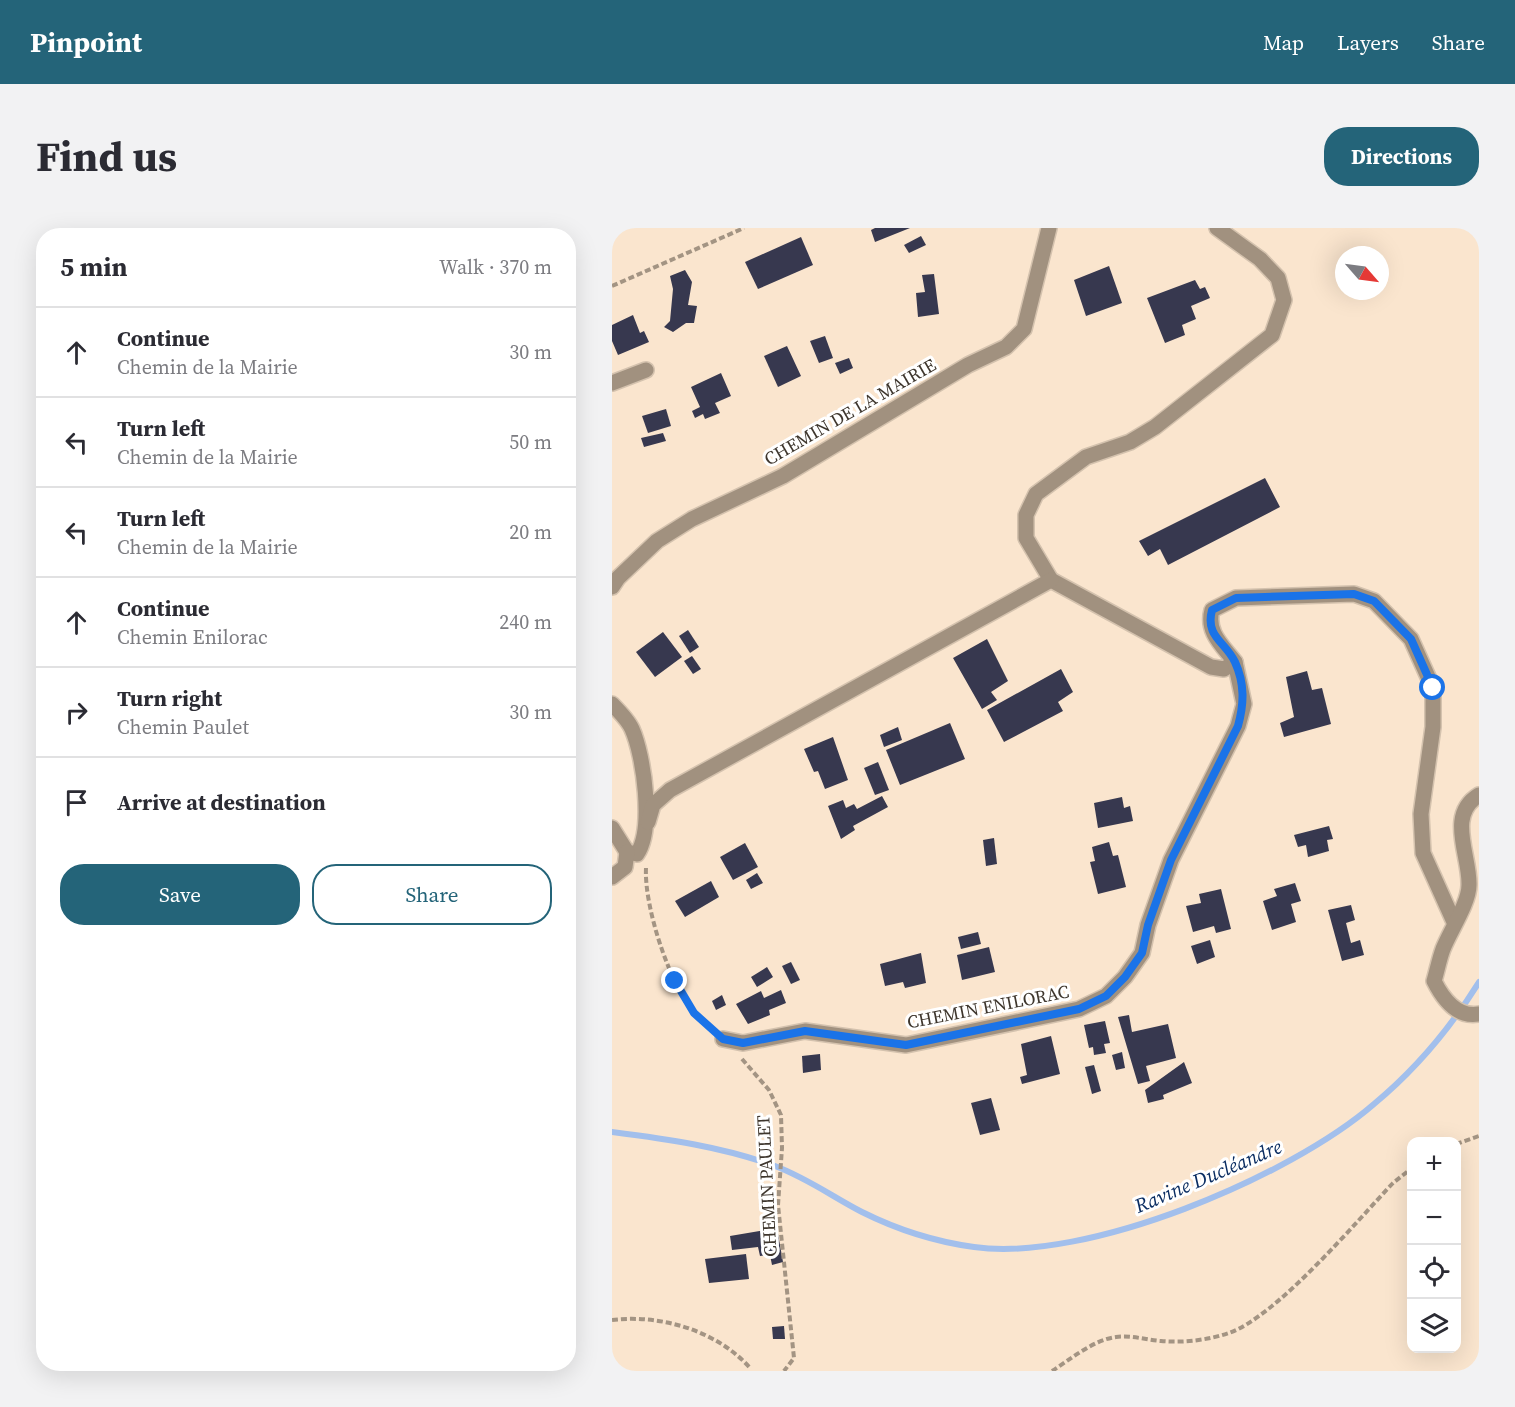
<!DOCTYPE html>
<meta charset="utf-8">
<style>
body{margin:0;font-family:"Source Serif 4",serif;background:#f2f2f3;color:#2b2b33}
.controls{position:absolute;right:18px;bottom:18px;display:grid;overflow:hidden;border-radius:12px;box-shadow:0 6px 24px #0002}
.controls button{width:54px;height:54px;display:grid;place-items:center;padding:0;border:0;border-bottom:2px solid #e1e1e2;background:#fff;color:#2b2b33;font:30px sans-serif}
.compass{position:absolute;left:723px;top:18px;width:54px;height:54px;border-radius:50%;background:#fff;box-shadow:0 6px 24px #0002;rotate:118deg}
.stop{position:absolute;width:18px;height:18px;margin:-14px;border:4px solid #1a73e8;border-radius:50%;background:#fff}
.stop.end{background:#1a73e8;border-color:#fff;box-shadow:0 2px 6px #0008}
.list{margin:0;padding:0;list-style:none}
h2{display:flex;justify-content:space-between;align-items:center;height:78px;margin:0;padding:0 24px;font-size:26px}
h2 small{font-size:20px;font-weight:400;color:#7c7c81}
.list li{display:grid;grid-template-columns:39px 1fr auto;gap:18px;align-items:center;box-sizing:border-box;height:90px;padding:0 24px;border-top:2px solid #e1e1e2}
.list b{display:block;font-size:22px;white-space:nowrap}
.list p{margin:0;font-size:20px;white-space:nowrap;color:#7c7c81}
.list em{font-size:20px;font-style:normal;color:#7c7c81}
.actions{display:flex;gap:12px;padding:18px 24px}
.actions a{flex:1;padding:14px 0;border:2px solid #246479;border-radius:24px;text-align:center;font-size:21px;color:#246479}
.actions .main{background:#246479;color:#fff}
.icon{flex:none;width:33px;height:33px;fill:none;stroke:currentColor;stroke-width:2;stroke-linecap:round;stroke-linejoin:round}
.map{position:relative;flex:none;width:867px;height:1143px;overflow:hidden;border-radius:24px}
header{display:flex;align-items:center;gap:36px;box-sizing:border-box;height:84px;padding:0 30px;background:#246479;color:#fff}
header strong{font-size:28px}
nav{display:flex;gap:33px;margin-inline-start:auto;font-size:21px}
.intro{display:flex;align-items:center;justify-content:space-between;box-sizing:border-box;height:144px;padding:0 36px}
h1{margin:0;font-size:42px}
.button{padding:15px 27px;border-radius:24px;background:#246479;color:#fff;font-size:21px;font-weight:700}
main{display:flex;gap:36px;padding:0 36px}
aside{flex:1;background:#fff;border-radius:24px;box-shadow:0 6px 24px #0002}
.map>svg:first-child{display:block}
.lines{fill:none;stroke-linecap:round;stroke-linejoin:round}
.stream{stroke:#a2bfec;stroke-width:6}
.building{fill:#37384f}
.minor-casing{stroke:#d4c2ae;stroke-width:18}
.path{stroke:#a39483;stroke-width:4;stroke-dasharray:6 3;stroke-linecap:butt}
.minor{stroke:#a1917f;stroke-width:15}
.route{stroke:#1a73e8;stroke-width:8}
.labels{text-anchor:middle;stroke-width:6;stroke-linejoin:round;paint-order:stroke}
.street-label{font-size:18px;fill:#3e362d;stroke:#fff}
.water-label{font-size:20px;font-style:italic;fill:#092c61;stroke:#fff}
</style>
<header>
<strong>Pinpoint</strong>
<nav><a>Map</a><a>Layers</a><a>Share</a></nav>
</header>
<div class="intro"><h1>Find us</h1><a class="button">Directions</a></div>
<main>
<aside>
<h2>5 min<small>Walk · 370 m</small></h2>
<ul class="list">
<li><svg class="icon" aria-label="ahead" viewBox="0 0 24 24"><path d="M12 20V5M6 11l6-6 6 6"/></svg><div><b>Continue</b><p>Chemin de la Mairie</p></div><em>30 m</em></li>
<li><svg class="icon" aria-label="left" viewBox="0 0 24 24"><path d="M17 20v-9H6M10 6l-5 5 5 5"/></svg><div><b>Turn left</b><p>Chemin de la Mairie</p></div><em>50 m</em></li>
<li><svg class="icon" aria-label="left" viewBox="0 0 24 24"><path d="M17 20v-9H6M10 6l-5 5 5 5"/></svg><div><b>Turn left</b><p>Chemin de la Mairie</p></div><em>20 m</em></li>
<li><svg class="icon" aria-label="ahead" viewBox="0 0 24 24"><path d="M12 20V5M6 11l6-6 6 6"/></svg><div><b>Continue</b><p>Chemin Enilorac</p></div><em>240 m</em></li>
<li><svg class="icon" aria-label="right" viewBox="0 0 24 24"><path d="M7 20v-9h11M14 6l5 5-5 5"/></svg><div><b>Turn right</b><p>Chemin Paulet</p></div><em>30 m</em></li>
<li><svg class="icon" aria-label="arrive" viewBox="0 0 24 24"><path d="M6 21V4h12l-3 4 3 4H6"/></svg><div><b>Arrive at destination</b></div></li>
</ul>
<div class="actions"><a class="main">Save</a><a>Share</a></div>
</aside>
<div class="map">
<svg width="867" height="1143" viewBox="0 0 867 1143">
<rect width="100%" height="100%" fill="#fae5ce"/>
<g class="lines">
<path class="stream" d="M0,904C55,911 111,919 163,938C195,950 221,969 250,984C284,1001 325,1014 362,1019C474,1035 678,949 762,876C803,842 839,799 867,754"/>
</g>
<g class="building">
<path d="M263,0H298L263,14L259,2Z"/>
<path d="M309,8L314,17L297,25L292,17Z"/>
<path d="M189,9L201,37L146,61L133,34Z"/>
<path d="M497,38L510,75L474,88L462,52Z"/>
<path d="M73,42L80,54L76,77L85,78L82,95H74L61,104L52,99L58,93L61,61L58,48Z"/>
<path d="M322,46L327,86L306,89L304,65L313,64L310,47Z"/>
<path d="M583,52L588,61L593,59L598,70L579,78L584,91L570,97L573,107L553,115L535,70Z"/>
<path d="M21,87L28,105L32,103L37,114L6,127L0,113V97Z"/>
<path d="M213,108L221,130L207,135L198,113Z"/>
<path d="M175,118L189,148L166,159L152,128Z"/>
<path d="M237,130L241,140L228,146L223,135Z"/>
<path d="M109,145L119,168L103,175L108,185L93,191L91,186L83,190L80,183L88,179L79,159Z"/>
<path d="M54,181L59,198L36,205L30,188Z"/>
<path d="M51,205L54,213L32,219L29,210Z"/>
<path d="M653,250L668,279L556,337L548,321L536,328L527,313Z"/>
<path d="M76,402L87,419L78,425L67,408Z"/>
<path d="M51,404L70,429L43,449L24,424Z"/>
<path d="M375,411L396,453L379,464L385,472L370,481L341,430Z"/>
<path d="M80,428L89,441L81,446L72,433Z"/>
<path d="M449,441L461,464L446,474L451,483L392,514L375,482Z"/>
<path d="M695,443L700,462L710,460L719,496L672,509L668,495L682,489L674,449Z"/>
<path d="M338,495L353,531L288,557L274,522Z"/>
<path d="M286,499L290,512L272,519L268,507Z"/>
<path d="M221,509L236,552L213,561L206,543L202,544L192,521Z"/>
<path d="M266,534L277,562L263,567L252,540Z"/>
<path d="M270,568L276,579L241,598L243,602L229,611L216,578L231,572L234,580L242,576L245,581Z"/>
<path d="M510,569L512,580L518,578L521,593L486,600L482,575Z"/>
<path d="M717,598L721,611L715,612L717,623L696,629L694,617L686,619L682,607Z"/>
<path d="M382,610L385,636L374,638L371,612Z"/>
<path d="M497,614L501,628L506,627L514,659L486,666L478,634L483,633L480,619Z"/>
<path d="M133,615L146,639L121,652L108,629Z"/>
<path d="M145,645L151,655L139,661L134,652Z"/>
<path d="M99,653L107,669L73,689L63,673Z"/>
<path d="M683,655L689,673L679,676L684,694L660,702L651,673L665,668L662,661Z"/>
<path d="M609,661L619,701L604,705L602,698L581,704L574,678L589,675L587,666Z"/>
<path d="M739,677L743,692L734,695L739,715L748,712L752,727L730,733L716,682Z"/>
<path d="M366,704L369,716L349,721L346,709Z"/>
<path d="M598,712L603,729L585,736L579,718Z"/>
<path d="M377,719L383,744L350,752L345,727Z"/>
<path d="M309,725L314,755L293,760L291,754L273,758L268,736Z"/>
<path d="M179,734L188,752L179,756L170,738Z"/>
<path d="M155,739L161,749L145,759L139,749Z"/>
<path d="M169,762L174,775L157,782L158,787L136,796L124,776L149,763L152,770Z"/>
<path d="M110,767L114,777L104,782L100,773Z"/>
<path d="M517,787L520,804L556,796L564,830L534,838L538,853L526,856L506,789Z"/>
<path d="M493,793L498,815L492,816L494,825L482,827L481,819L477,820L472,797Z"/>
<path d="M439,808L448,846L410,856L408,849L415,847L409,816Z"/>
<path d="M510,824L513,840L504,842L500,827Z"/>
<path d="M208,826L209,842L191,845L190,828Z"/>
<path d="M572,834L580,855L551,867L552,871L536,875L533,862Z"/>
<path d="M482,837L489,863L480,866L473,839Z"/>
<path d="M379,870L388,902L368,907L359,875Z"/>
<path d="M165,1000L171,1034L160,1037L158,1027L148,1028L146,1019L120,1022L118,1008Z"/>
<path d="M134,1026L137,1051L97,1055L93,1031Z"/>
<path d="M172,1098L173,1111H161L160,1099Z"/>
</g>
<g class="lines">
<defs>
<g id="minor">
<path d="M605,0L648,31L666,50L672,72L660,107L543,199L518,214L474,229L424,266L414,287V310L439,352L599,439L612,441L623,434C610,417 594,404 600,382L624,370L742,366L762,373L799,411L821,460V499L809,586L811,625L842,694"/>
<path d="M0,155L34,142"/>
<path d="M0,359L6,350L45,313L80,291L171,248L356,137L394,119L412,101L437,0"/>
<path d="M0,476C7,483 16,492 20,501C32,528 42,601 25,626L15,624L0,600"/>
<path d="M867,567C834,587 858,627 857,657C857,675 838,703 831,721C827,732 825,743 822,753C831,771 845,790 867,786"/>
<path d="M36,594L41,577L58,562L439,352"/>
<path d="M0,649L13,639L15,624"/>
<path d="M111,811L131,815L193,803L294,817L467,781L494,768L513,749L530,725L536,697L559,632L626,498L632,476L623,434"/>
</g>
</defs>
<use href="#minor" class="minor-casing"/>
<g class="path">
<path d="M0,58L132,0"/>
<path d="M34,640C32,678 57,755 82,785C86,791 94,795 99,800"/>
<path d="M130,831L157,862L169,887L170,920L166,977L182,1130L172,1143"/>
<path d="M844,916L867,908"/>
<path d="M0,1092C49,1086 106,1103 139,1141"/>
<path d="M440,1143C459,1131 481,1112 504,1109C520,1107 534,1112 549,1113C572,1115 596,1112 617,1105C665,1088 744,994 781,955L800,940"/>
</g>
<use href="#minor" class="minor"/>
</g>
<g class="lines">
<path class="route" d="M63,753L82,785L111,811L131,815L193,803L294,817L467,781L494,768L513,749L530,725L536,697L559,632L626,498C632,476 633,456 623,434C613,413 593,409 600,382L624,370L742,366L762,373L799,411L821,460"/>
</g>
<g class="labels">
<g class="street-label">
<text transform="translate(238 184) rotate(-30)" y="6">CHEMIN DE LA MAIRIE</text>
<text transform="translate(376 779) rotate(-11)" y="6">CHEMIN ENILORAC</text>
<text transform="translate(155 958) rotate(-93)" y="6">CHEMIN PAULET</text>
</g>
<g class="water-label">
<text transform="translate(596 948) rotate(-23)" y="7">Ravine Ducléandre</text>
</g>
</g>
</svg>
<div class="controls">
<button>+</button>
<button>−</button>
<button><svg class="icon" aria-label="locate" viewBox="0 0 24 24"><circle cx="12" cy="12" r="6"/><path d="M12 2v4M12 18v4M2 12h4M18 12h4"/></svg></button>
<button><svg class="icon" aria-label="layers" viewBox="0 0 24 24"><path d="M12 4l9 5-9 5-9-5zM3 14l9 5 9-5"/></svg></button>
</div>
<svg class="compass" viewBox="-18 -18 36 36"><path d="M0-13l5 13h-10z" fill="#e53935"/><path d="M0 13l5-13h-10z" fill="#7c7c81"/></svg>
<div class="stop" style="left:821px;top:460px"></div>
<div class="stop end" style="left:63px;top:753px"></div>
</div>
</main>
